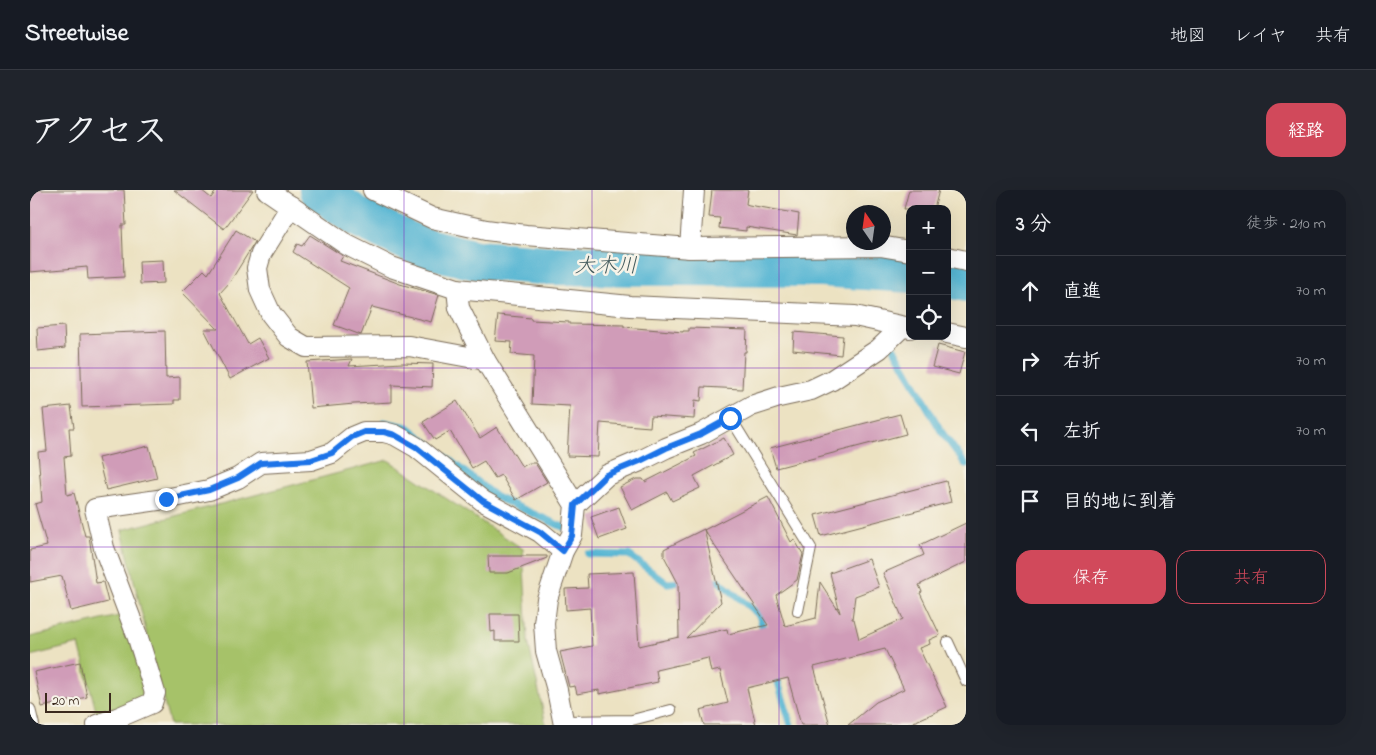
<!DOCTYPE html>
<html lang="ja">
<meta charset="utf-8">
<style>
body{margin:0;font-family:"Indie Flower","Klee One",sans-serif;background:#20242c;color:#f1f3f6}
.controls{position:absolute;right:15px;top:15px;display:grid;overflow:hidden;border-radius:10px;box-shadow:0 5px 20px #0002}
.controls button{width:45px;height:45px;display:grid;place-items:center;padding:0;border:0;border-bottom:1px solid #363941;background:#171b24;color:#f1f3f6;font:25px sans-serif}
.compass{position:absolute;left:816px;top:15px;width:45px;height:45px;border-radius:50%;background:#171b24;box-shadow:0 5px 20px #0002;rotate:347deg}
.scale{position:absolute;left:15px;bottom:12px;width:66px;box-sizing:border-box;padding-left:5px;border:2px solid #3b2a1e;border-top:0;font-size:14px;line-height:18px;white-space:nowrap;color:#3b2a1e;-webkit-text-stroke:4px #f7f3e8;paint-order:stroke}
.stop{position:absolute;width:15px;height:15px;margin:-11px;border:4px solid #1a73e8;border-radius:50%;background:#fff}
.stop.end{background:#1a73e8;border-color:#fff;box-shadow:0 1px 5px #0008}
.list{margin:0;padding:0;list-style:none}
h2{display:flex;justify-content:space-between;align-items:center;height:65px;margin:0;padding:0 20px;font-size:21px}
h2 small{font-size:16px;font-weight:400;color:#9ea1a6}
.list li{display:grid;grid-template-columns:32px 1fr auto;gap:15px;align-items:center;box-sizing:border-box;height:70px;padding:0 20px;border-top:1px solid #363941}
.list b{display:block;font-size:19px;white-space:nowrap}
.list em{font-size:16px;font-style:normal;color:#9ea1a6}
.actions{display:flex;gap:10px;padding:15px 20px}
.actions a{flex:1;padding:11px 0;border:1px solid #d1495b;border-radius:15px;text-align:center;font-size:18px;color:#d1495b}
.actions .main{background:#d1495b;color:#fff}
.icon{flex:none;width:28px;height:28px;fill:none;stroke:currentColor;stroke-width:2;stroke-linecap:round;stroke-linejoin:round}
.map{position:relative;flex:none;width:936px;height:535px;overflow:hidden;border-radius:15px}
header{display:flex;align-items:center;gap:30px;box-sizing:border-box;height:70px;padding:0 25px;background:#171b24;border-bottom:1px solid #363941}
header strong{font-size:24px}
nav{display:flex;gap:28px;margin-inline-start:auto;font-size:18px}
.intro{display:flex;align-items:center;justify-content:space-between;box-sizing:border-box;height:120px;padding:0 30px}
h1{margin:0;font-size:35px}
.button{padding:12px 22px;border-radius:15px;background:#d1495b;color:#fff;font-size:18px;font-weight:700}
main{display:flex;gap:30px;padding:0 30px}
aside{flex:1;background:#171b24;border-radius:15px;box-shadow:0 5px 20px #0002}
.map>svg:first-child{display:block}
.green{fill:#a6c269;stroke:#707644}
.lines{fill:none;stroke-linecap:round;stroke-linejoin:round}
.stream{stroke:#54b5d3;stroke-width:7}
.river{stroke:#54b5d3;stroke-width:40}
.building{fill:#d09cb8}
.service-casing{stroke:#796a57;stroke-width:12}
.minor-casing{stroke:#796a57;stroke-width:22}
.service{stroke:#fff;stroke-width:10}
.minor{stroke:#fff;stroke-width:20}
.route{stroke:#1a73e8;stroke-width:6}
.grid{fill:none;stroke:#7b2cbf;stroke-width:1;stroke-opacity:0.55}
.labels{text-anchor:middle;stroke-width:5;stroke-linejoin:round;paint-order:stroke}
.water-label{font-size:21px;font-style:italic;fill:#445b5d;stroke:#f7f3e8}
</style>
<header>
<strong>Streetwise</strong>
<nav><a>地図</a><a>レイヤ</a><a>共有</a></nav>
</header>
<div class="intro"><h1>アクセス</h1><a class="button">経路</a></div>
<main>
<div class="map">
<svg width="936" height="535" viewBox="0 0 936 535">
<rect width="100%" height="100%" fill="#f7f3e8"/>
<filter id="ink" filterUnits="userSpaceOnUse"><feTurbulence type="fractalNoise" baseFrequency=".02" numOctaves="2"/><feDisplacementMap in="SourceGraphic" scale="10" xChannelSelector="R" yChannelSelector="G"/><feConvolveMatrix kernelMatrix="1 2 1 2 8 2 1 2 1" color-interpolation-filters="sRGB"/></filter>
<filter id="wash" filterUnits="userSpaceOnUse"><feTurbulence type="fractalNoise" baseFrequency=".0096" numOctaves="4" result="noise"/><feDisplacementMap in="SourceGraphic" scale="20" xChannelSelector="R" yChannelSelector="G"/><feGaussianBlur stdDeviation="1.12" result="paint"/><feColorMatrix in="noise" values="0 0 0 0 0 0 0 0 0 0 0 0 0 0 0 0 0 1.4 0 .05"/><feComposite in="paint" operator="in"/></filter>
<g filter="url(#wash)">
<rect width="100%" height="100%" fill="#ece2c2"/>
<g class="green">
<path d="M358,270L493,359L498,451L516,535H140L124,475L92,340Z"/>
<path d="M93,425L118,504L68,529L49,454L0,466V447Z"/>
</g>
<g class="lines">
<g class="stream">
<path d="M864,158L911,241L936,275"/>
<path d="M354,232L378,237L466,307L533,337"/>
<path d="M558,364L599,365L637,393L655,392"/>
<path d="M678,391H689L729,425L735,445"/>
<path d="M745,482L761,535"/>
</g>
<g class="river">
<path d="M289,0L329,28L388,56L446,70L514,75L791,77L880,83"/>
<path d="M917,88L936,92"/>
</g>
</g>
<g id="blocks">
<g class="building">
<path d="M2,0H94L96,35H92L94,87L58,89L57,77L0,82V1L2,2Z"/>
<path d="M144,0H171L181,8L187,0H223L194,39Z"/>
<path d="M682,0H718L716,14L719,15L769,24L767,45L716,37V41L689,38L690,28L679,27Z"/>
<path d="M879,0H909L904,19H874Z"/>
<path d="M206,40L225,52L200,92L190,103L218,154L228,148L239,168L200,189L174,139H188L152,102L174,80L178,84Z"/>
<path d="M280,45L313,66L310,71L370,94L409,105L401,132L342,117L331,145L304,135L319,98L263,62L267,54L272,56Z"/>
<path d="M133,70L134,93L110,94L109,71Z"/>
<path d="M468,125L501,128V130L539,132V134L594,135V137L653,142V141H659V138L717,140L716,162H714L712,199L672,197L671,211L665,210L664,229L621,226L620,237L570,233L568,267L537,266L540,216L502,214L504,166L481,164L482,152L465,151Z"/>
<path d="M34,136L35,158L8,161L7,138Z"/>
<path d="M135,141L136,188L150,187V210H144V214L52,217L50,144Z"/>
<path d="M764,142L813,146L811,165L763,160Z"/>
<path d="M908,155L935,162L929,184L902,177Z"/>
<path d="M322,169L319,176L373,173L403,174L402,197L362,195V212L324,214L281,218L277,172Z"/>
<path d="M427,211L450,248L467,237L492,277L499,273H505L517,292L486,310L471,285L465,288L454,271L442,278L420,241L405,250L393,232Z"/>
<path d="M41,216L44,238H39L41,266L34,267L37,305L44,303L55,346H59L66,393L73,392L78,412L41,421L32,386L0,392V360L17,356L5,314L12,312L8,262L17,261L13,219Z"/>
<path d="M870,224L876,244L746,278L740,258Z"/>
<path d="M694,248L703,265L664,286L670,298L642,311L637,302L602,320L590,297L606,289H613L615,292L666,266L664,263Z"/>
<path d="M119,256L127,288L76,300L68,268Z"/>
<path d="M916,291L921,312L791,346L785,325Z"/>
<path d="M738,307L761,352L764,349L773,364L767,390L746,405L755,436L786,428L790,392L810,423L800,383L839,369L849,397L825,406L822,429H824L829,449L873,429L853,383L894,365L890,355L936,333V372L889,395L892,402L890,403L910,445L899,450L900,454L889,458L917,517L877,535H818L846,512L874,499L855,459L784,477L800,535H771L758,488L717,498L726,535H674L670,520L698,513L690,480L681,482L678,468L626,480L628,492L569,504V500L547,504L545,496L539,497L530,462L562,456L560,418L536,420L535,399L558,398L557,384L604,382L609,456L649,447L648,393L634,366V359L674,339L691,412L656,448L697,439L698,444L738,435L674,340Z"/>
<path d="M589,317L597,339L569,349L561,327Z"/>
<path d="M458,366H517V368L478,383H459Z"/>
<path d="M460,424H488L489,451H465V441L461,442Z"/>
<path d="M50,472L57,507L12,517L4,482Z"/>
</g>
</g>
</g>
<g filter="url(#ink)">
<use href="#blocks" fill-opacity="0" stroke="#796a57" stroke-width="1"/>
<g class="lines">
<defs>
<g id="service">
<path d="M700,227L781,358L768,421"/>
<path d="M918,452L936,491"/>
<path d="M0,519L4,535"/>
<path d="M534,531L602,530L641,520"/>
</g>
<g id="minor">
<path d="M237,0L317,55L361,77L427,99L600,116L825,126L880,138"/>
<path d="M343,0L402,28L456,40L496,45L660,58L850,56L880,61"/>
<path d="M261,16L231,64L227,78L230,100L241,124L259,147L276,157L379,156L455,170"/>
<path d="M660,58L664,0"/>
<path d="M917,67L936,71"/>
<path d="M427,99L429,118L455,170L545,315L542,345L533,361L517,409L514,433L516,461L527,500L534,535"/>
<path d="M917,143L936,147"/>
<path d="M545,315L577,285L610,271L636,258L671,244L721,216L749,207L781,200L802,190L849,159L872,137"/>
<path d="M67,535L87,528L122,513L125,503L108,448L74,358L65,319L135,309L179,300L208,288L231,273L281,270L302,263L322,247L334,242H354L365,245L386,257L453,311L510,342L533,361"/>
</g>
</defs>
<use href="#service" class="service-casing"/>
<use href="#minor" class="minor-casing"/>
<use href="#service" class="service"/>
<use href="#minor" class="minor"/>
</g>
</g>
<g class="lines" filter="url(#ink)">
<path class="route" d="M136,309L179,300L208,288L231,273L281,270L302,263L322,247L334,242H354L365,245L386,257L453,311L510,342L533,361L542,346L545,315L576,285L610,271L636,258L671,244L700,228"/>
</g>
<path class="grid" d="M187,0V535M374,0V535M562,0V535M749,0V535M0,178H936M0,357H936"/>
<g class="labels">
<g class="water-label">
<text x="576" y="82">大木川</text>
</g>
</g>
</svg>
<div class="controls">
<button>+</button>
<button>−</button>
<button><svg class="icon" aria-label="locate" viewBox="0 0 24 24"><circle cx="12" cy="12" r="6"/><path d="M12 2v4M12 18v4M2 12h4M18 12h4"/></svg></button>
</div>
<svg class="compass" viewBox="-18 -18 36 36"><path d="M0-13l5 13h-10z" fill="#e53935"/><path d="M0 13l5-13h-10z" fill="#9ea1a6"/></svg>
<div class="scale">20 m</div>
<div class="stop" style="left:700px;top:228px"></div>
<div class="stop end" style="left:136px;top:309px"></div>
</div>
<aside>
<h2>3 分<small>徒歩 · 210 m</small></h2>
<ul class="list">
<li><svg class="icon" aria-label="ahead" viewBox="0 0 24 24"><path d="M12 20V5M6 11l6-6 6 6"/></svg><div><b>直進</b></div><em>70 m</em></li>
<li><svg class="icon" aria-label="right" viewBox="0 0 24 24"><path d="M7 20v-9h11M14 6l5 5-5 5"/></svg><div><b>右折</b></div><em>70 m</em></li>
<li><svg class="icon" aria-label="left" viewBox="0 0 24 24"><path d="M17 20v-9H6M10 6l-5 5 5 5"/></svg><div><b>左折</b></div><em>70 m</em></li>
<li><svg class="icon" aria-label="arrive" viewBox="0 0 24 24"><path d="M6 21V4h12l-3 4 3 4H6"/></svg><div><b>目的地に到着</b></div></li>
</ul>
<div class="actions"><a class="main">保存</a><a>共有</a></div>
</aside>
</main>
